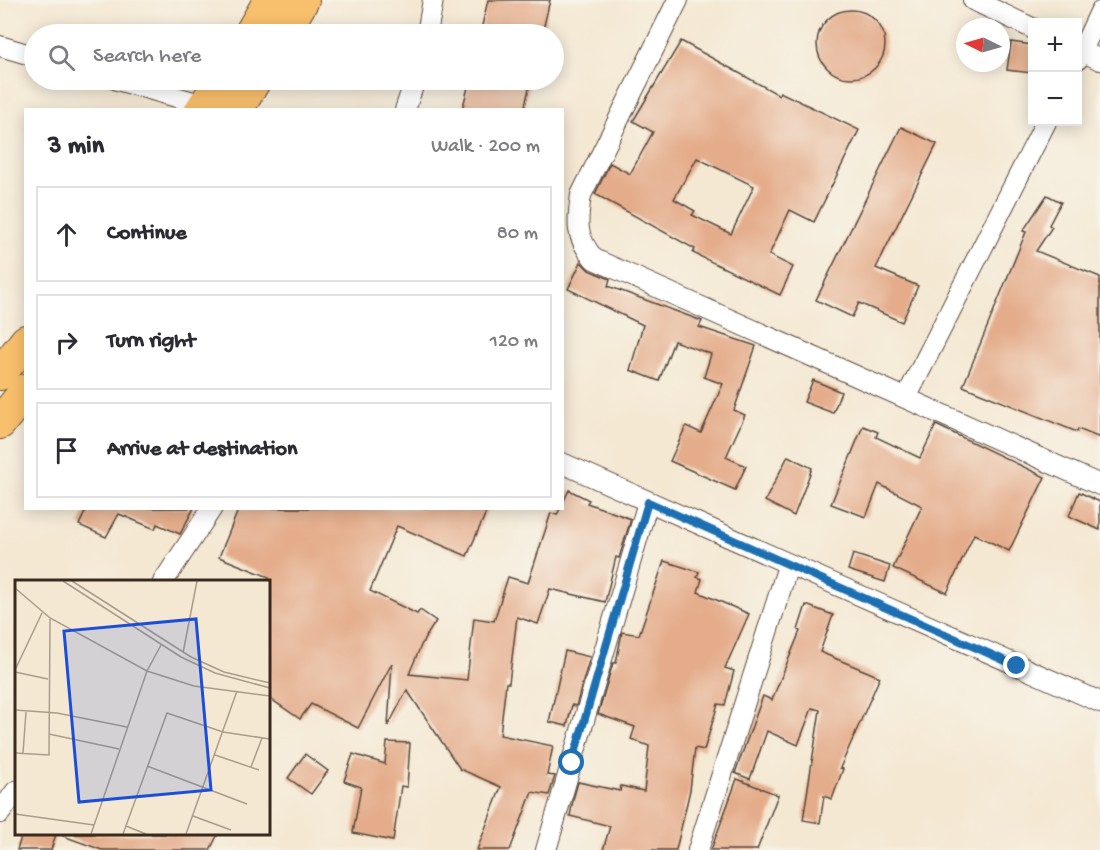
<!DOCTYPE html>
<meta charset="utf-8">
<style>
body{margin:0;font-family:"Gochi Hand",sans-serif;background:#f2f2f3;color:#2b2b33}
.controls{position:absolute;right:18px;top:18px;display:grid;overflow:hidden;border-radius:0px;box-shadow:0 3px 15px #0003}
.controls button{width:54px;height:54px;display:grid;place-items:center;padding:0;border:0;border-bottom:2px solid #e1e1e2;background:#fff;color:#2b2b33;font:30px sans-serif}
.compass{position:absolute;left:956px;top:18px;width:54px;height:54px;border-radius:50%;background:#fff;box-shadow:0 3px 15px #0003;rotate:275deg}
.stop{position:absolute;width:18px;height:18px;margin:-14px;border:4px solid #1f6fb2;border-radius:50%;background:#fff}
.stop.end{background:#1f6fb2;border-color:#fff;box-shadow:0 2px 6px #0008}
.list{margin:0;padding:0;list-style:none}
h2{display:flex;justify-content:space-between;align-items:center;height:78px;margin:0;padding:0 24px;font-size:26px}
h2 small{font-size:20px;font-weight:400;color:#7c7c81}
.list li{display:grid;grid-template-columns:39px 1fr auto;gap:18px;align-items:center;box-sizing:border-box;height:96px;margin:0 12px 12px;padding:0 12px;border:2px solid #e1e1e2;border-radius:0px}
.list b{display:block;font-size:22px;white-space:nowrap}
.list em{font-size:20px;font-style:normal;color:#7c7c81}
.icon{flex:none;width:33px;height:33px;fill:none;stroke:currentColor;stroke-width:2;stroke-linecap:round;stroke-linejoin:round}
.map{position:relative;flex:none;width:1100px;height:850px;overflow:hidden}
.search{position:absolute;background:#fff;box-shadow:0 3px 15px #0003;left:24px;top:24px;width:540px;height:66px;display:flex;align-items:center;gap:15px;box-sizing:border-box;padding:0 21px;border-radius:33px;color:#7c7c81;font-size:22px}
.panel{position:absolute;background:#fff;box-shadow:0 3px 15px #0003;left:24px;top:108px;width:540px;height:402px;border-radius:0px}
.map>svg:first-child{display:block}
.building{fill:#e4ac8a;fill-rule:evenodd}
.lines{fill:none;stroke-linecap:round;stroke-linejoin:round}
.minor-casing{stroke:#574639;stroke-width:22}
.trunk-casing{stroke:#574639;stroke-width:34}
.minor{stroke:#fff;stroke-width:20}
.trunk{stroke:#f8bf6c;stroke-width:32}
.route{stroke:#1f6fb2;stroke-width:8}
.inset-road{fill:none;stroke:#aa9c8b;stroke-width:1.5}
.view{fill:#1d4ed8;fill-opacity:0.15;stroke:#1d4ed8;stroke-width:3}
.inset-edge{fill:none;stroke:#3b2a1e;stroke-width:3}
</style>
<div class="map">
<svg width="1100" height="850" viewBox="0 0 1100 850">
<rect width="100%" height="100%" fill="#f7f3e8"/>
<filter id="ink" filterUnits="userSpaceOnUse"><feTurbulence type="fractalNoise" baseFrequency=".0167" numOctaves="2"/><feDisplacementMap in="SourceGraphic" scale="12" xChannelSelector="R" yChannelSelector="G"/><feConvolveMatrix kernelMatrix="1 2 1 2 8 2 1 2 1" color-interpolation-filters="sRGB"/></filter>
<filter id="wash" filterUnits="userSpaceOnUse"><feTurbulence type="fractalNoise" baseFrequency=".008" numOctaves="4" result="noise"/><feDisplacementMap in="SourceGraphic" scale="24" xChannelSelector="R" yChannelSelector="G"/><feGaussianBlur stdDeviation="1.35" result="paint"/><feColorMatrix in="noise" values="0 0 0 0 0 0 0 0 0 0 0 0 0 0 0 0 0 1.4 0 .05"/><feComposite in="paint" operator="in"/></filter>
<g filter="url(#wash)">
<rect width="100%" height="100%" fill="#f4e8d3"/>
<g id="blocks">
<g class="building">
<path d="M488,0H550L542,34H480Z"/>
<circle cx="851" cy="44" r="34"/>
<path d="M681,41L779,95L780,92L859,130L814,222L790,210L769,255L793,267L780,295L693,253L695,249L595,194L610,163L630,174L653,132L633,121ZM697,158L754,186L731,234L692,215L695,211L674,199Z"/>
<path d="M1011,42L1032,45V73L1007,70Z"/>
<path d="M470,80H531L524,110H462Z"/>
<path d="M901,127L937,144L876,268L918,286L902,322L859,303L852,317L816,300Z"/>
<path d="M1047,195L1061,202L1049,225L1052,227L1036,251L1100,277V438L1078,429L1077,432L963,386L1026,232L1023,231Z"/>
<path d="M581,262L589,270L610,279L608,286L702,321L699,327L756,346L734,410L745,415L726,457L746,466L735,490L670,461L686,426L701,433L723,384L704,377L711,354L674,341L659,381L630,370L643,325L568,289Z"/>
<path d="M813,380L841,392L833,413L804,402Z"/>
<path d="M936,425L1045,477L1009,551L974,534L947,593L893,568L922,506L879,484L866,517L831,504L863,426L878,432L876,437L920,458Z"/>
<path d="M788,456L812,468L794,516L765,501Z"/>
<path d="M569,490L589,500L587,503L631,519L619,558L616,557L605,602L550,589L538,624L517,617L509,683H506L500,735L553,746L547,775L555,776L549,795L532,792L510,850H477L501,787L460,769L407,690L388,726L392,663L358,728L311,704L300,719L268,697L269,577L219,557L239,508H488L467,556L397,526L370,591L417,614L420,610L436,621L422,643L409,674L467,680L474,618L494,621L508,577L528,583L551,513L557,515Z"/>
<path d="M1079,492L1100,502V530L1069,516Z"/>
<path d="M87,508H194L180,534L157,524L155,529L119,514L106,537L79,525Z"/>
<path d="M853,554L890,566L885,582L848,570Z"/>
<path d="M664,561L699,572L697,577L702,579L698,592L749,614L725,668L734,671L725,705L718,704L704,750L695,748L690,790L676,850H603L610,826L570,816L573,800L578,782L620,791L621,786L644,791L649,746L631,739L635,727L598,714L613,663H616L622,632L639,635Z"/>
<path d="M806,605L833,615L820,652L880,677L840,768L843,769L832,799L824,796L820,823L803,820L820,710L812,708L798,745L767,731L750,779L735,773L763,696L772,700L800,631L798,630Z"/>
<path d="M565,651L590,657L576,706L572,705L567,726L549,722Z"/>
<path d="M387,742L410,743L407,787L401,786L393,841L353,833L361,787L344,781L353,754L385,764Z"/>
<path d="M305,754L328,771L311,794L288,778Z"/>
<path d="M737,779L778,795L757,850H711Z"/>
<path d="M22,834H56L51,850H17Z"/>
<path d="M63,834H218L210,850H102L63,836Z"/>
</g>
</g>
</g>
<g filter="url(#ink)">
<use href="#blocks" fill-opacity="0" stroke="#574639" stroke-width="1.5"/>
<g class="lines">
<defs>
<g id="minor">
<path d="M678,0L581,195C577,223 575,236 594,259L1100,485"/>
<path d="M973,0L1032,28"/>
<path d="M427,34L433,0"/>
<path d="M0,46L34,56"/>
<path d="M1078,49L1100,60"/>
<path d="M1078,59L1100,12"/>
<path d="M117,80L204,105"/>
<path d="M405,110L415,80"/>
<path d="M906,398L1046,122"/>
<path d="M562,463L1100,702"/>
<path d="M163,582L212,508"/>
<path d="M0,813L16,791"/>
<path d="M546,850L648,502"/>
<path d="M698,850L788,566"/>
</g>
<g id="trunk">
<path d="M250,34L270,0"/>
<path d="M283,34L303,0"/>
<path d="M201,110L222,80"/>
<path d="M237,110L255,80"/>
<path d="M0,374L26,341"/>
<path d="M0,423L26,390"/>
</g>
</defs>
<use href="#minor" class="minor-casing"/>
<use href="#trunk" class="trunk-casing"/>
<use href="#minor" class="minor"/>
<use href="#trunk" class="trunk"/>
</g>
</g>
<g class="lines" filter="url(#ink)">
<path class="route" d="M572,763L648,502L1017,666"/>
</g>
<g transform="translate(15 580)">
<rect width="255" height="255" fill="#f4e8d3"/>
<path class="inset-road" d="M48,1L166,77L200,93L255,108M57,1L176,77L209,92L255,103M0,8L35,38L132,91L179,106L255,116M168,73L182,1M1,88L27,33M0,92L33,99M0,130L42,133L112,147M34,154L104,169M0,173L34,175L35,39M8,173L11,132M200,175L244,190M132,186L232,224M236,187L247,158M0,234L79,245M178,236L216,250M111,246L131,254M76,254L132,91L146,65M108,254L152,133L208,152L255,159M171,254L222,111"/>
<path class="view" d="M181,39L196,210L64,222L49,51Z"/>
<rect width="255" height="255" class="inset-edge"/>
</g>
</svg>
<div class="controls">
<button>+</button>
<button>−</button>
</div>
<svg class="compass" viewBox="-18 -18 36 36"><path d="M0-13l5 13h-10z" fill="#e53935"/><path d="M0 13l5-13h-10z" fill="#7c7c81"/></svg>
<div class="stop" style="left:572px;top:763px"></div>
<div class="stop end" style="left:1017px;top:666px"></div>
<div class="search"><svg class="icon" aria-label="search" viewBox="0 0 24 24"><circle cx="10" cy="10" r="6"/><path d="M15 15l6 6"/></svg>Search here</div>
<section class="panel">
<h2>3 min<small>Walk · 200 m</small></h2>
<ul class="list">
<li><svg class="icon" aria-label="ahead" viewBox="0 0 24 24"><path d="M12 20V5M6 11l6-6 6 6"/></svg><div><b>Continue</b></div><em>80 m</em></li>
<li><svg class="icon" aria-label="right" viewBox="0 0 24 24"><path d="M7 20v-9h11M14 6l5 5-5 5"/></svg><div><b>Turn right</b></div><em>120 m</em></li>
<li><svg class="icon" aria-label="arrive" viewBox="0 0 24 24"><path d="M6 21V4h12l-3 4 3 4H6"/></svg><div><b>Arrive at destination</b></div></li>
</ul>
</section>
</div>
